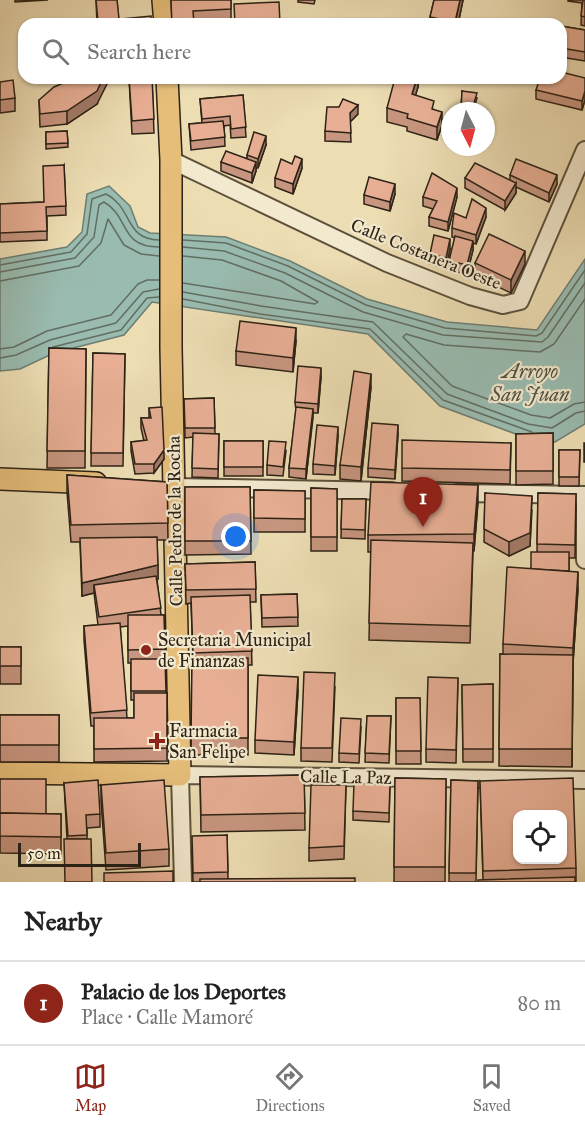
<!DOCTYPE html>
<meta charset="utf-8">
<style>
body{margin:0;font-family:"IM FELL Great Primer",serif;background:#f6f6f6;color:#222}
.controls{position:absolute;right:18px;bottom:18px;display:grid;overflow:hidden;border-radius:12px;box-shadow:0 2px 4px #0004}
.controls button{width:54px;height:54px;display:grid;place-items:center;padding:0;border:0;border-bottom:2px solid #e0e0e0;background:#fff;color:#222;font:30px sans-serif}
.compass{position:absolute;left:441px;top:102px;width:54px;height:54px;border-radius:50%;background:#fff;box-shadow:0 2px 4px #0004;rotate:174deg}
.scale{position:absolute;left:18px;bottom:15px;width:123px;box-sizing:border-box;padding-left:6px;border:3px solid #2c2215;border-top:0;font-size:16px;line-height:21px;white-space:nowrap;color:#2c2215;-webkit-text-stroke:4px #f3e9ce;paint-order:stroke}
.you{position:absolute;left:236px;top:537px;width:21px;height:21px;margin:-15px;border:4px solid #fff;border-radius:50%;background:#1a73e8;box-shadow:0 0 0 9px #1a73e833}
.badge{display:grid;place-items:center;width:39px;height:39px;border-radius:50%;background:#8f2418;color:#fff;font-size:20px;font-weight:700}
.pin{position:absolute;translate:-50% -50px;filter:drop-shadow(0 2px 3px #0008)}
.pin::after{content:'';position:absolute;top:32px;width:21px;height:18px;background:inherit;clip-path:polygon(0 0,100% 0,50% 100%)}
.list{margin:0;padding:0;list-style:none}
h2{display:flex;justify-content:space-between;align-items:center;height:78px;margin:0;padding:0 24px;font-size:26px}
h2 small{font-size:20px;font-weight:400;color:#767676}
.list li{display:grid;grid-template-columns:39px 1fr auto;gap:18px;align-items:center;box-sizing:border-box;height:84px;padding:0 24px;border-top:2px solid #e0e0e0}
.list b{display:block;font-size:22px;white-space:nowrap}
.list p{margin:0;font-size:20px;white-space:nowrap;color:#767676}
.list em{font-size:20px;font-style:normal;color:#767676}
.icon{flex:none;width:33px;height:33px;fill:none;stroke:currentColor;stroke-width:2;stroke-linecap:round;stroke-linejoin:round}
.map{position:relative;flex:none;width:585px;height:882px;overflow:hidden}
.search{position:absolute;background:#fff;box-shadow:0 2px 4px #0004;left:18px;right:18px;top:18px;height:66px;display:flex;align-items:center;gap:15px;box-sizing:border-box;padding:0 21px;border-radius:18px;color:#767676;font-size:22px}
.sheet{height:162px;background:#fff}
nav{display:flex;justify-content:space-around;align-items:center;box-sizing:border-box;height:84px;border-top:2px solid #e0e0e0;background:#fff;font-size:16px;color:#767676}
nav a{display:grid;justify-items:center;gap:3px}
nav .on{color:#8f2418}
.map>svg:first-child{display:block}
.water{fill:#99bbb0;stroke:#6d7e72;stroke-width:1.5}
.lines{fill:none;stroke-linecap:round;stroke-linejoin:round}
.shore{stroke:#626e62;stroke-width:1.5}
.minor-casing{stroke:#5c513c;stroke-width:20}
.major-casing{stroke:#2c2215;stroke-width:24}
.minor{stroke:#f3e9ce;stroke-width:16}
.major{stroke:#e6be7a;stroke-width:21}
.wall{fill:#c89680;stroke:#2c2215;stroke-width:1.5;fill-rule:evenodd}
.shaded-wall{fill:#a27a68;stroke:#2c2215;stroke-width:1.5}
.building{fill:#e8af95;stroke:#2c2215;stroke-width:1.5;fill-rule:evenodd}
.poi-dot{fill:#8f2418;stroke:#f3e9ce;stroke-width:2}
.labels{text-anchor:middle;stroke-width:4.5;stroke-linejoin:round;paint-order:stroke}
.street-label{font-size:18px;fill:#2c2215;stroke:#f3e9ce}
.poi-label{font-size:18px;fill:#2c2215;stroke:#f3e9ce;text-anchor:start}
.water-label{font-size:20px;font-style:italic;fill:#4d5044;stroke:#f3e9ce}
</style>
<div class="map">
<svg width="585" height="882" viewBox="0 0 585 882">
<rect width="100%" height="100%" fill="#edddb3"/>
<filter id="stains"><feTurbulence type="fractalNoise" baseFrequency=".00333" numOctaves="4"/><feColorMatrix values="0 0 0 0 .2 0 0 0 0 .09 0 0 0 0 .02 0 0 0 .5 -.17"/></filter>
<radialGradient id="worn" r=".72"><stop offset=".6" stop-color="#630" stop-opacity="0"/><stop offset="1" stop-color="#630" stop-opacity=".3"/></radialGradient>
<path class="water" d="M109,186L130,206L138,227L150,233L226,237L290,261L367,299L447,322L537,330L585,259V424L555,442L524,437L440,406L368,334L152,302L124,335L54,353L20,369L0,371V259L67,247L82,232L87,194Z"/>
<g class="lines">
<g class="shore">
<path d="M183,240L226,243L288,266L366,305L445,328L536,336L542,333L585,270"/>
<path d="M183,247L224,251L285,273L363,312L443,335L542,342L548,337L585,283"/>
<path d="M183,256L222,260L281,281L318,302L315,304L183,283"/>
<path d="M0,265L71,252L87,234L92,199L106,194C134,209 124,239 159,240"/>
<path d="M0,272L75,258L94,237L99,205L104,202C130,217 119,247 159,247"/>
<path d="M0,281L79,266L101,243L108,219L124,245L141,254L159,256"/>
<path d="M183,292L261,306L373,322L447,394L528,424L552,428L576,413L585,411"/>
<path d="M183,299L260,314L370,329L443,400L532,432"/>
<path d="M585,299L554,344L540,352L444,345L406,334L403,337L452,386L531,415L550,418L574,404L585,402"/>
<path d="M53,347L121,330L147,298L159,297"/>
<path d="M0,349L14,347L47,331L111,315L138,284L147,280H159"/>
<path d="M0,358L16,355L50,340L116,323L143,292L159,289"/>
</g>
<defs>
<g id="minor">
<path d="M171,160L387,263L470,296L503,305L520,301L585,150"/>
<path d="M174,487L392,491"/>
<path d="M457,493L585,495"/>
<path d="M585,495V560"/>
<path d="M183,882L180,775L585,780"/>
</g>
<g id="major">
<path d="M163,0L165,24"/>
<path d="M0,479L96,483"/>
<path d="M0,773L180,775L171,348V160L167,78"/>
</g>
</defs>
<use href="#minor" class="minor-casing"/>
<use href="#major" class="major-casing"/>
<use href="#minor" class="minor"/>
<use href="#major" class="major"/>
</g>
<g class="wall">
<path d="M15,0H48L15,2Z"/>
<path d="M96,0H117L119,24H97Z"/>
<path d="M171,0H231V23L172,24Z"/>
<path d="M298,0H315L314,4L298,2Z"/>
<path d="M434,0H463L458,24H430V17Z"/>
<path d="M568,0H585V26L581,25L582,3L568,1Z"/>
<path d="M561,26L585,30V61L561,57Z"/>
<path d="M129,78H152L154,133L132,134Z"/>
<path d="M418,78V87L415,95L434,110L442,125L437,140L407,131V127L387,122V108Z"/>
<path d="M585,78V100L582,110L536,99V90Z"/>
<path d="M0,82L15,98V111L0,113Z"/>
<path d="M462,91L477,98L473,111H461Z"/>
<path d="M243,95L246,137L231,138L230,125L224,126L225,146L191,150L189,124L202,123L200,99Z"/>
<path d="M39,100L97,104L67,124L40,127Z"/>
<path d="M358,114L350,122L351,142L325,141V131Z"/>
<path d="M67,131L68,147L46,149V132Z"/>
<path d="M266,145L258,168H256V171L252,183L221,171V162L247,158V155Z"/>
<path d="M292,164L302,168L293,194L275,187V178Z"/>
<path d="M64,165L66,215L47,216V240L0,242V204L44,202Z"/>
<path d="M510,175L557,184L549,202L516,187V193L505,210L465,188V178L510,181Z"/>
<path d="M395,194L390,211L364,204V195Z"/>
<path d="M423,197H457L448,231L429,226V217L433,209L423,206Z"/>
<path d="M486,217L476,244L473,243V250L467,274L449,270V261L455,238L452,237V228Z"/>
<path d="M450,249L446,268L430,264V254Z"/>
<path d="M475,263L525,264L511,293L475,276Z"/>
<path d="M296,341L293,372L236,365V351Z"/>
<path d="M49,348L86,349L85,468H47Z"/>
<path d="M93,353L125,354L123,466H91Z"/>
<path d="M321,377L318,413H313L306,479L289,477V468L296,411L295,402Z"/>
<path d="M371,387L361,481L340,479V465Z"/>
<path d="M214,398L215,434H219L218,478L192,477L193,437L185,438L184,399Z"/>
<path d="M149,408L164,459L154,473L135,474L131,451V442L144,441L141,428V418H149Z"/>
<path d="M553,433V484L516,485V434Z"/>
<path d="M398,434L395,479L368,477V468Z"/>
<path d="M338,436L335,475L313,474V464Z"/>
<rect x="224" y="441" width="39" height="35"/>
<path d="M511,443L510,484L402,481V468Z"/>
<path d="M559,450H580L579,486H559Z"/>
<path d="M286,451L283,476L267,475V465Z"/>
<path d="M67,475L167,482L168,540H157L158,579H157L161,615H164L166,693H167V761L94,762V726H91L84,640V626L98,625L94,593L82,596L80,542H71L67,492ZM128,626V663H131V700H134V718H127L120,627Z"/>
<path d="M185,487H250L251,554L185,555Z"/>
<path d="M311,488L337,489V551H311Z"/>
<path d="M254,490L305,491V532H254Z"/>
<path d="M485,493L532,510L530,546L509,556L484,542Z"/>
<path d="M538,493L576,494L575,558H569V571L578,589L573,663L572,767L499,766L500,654H503V644L537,552Z"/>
<path d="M342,499H366L365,539L341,538Z"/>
<path d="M478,502L474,551H473L470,643L369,640L371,552H368V535Z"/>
<path d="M255,562L256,602H250L252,665H248V755H191L192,658H193L191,603L186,604L185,564Z"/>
<path d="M297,594L298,626L262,627L261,595Z"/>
<rect x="0" y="647" width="21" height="37"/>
<path d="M458,678L456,763L426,762V749Z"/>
<path d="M493,684V762H463L462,685Z"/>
<path d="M335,686L332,762L301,761V748Z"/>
<path d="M298,691L294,755L255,753V740Z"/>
<path d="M396,698H420L421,764H396Z"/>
<rect x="0" y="715" width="59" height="47"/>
<path d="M367,716H391L389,763L365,762Z"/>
<path d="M361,728L359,763L339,762V753Z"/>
<path d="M304,775L305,830L201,832L200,777Z"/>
<path d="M395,778L446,779L445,882H394Z"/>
<path d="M0,779L46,814H61V854L0,853Z"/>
<path d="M451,780L478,781L476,882H449Z"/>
<path d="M480,781L576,868V882H478L483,880Z"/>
<path d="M64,783L100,814V827L87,828V839H67Z"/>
<path d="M101,785L169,849V866L106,870L101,802Z"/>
<path d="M346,785L344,859L309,861V848Z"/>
<path d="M390,785L389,822L353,820V811Z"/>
<path d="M227,835L228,879L355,882H193L192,850Z"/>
</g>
<g class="shaded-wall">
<path d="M460,0H463L458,24H455Z"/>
<path d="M103,78H110L97,104L67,124V111Z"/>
<path d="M417,78H418V87L412,108V94Z"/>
<path d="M585,91V100L582,110V101Z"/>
<path d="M358,105V114L350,122V113Z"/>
<path d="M442,112V125L437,140V127Z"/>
<path d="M266,136V145L258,168V159Z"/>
<path d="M302,159V168L293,194V184Z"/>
<path d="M256,162V171L252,183V173Z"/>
<path d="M557,175V184L549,202V193Z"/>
<path d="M516,183V193L505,210V201Z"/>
<path d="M395,184V194L390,211V202Z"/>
<path d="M457,188V197L448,231V222Z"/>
<path d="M486,208V217L476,244V235Z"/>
<path d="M450,239V249L446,268V258Z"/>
<path d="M473,241V250L467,274V265Z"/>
<path d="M525,251V264L511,293V280Z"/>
<path d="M296,328V341L293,372V358Z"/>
<path d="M321,368V377L318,413V404Z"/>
<path d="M371,374V387L361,481V467Z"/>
<path d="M313,409V418L306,479V469Z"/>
<path d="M398,425V434L395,479V470Z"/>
<path d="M338,427V436L335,475V466Z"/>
<path d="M164,450V459L154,473V464Z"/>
<path d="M478,485V502L474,551V534Z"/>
<path d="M532,496L530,546L509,556V542Z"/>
<path d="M158,565V579L96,593L94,585V593L82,596V583Z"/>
<path d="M578,572V589L573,663L572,767L573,648Z"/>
<path d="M298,677V691L294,755V742Z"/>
</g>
<g class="building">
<path d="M96,0H117L119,19L98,21Z"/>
<path d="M171,0H231V9L193,11L194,24H172Z"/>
<path d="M434,0H460L455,22L430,17Z"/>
<path d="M583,0H585V17L581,16Z"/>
<path d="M279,2L280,24H235L234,4Z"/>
<path d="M151,16V24H123L122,19Z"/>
<path d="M61,21L62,24H41V22Z"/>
<path d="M561,26L585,30V52L561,48Z"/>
<path d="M24,27V44L22,28Z"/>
<path d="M561,72L585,78V91L582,101L536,90L540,78H561Z"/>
<path d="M75,78H103L97,91L67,111L40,114L39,100L54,87Z"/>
<path d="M129,78H152L154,119L132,121Z"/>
<path d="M395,78H417L412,94L434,101L432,109L442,112L437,127L407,118L408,114L387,108Z"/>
<path d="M13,80L15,98L0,100V82Z"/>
<path d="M462,91L477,93L472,110L461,109Z"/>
<path d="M243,95L246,127L231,129L230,116L202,119L200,99Z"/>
<path d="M343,99L358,105L350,113L351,133L325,131L327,107H339Z"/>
<path d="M223,121L225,137L191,141L189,124Z"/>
<path d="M67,131L68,143L46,144V132Z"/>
<path d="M254,132L266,136L258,159L247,155Z"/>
<path d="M226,151L256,162L252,173L221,162Z"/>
<path d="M295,156L302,159L293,184L275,178L281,159L292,164Z"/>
<path d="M516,159L557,175L549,193L510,175Z"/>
<path d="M475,163L516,183L505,201L465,178Z"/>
<path d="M64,165L66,206L46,207L47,231L0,233V204L44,202L43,166Z"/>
<path d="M432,173L457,188L448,222L429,217L437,201L423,197Z"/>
<path d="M369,177L395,184L390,202L364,195Z"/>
<path d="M472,199L486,208L476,235L452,228L454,213L466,218Z"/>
<path d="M489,234L525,251L511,280L475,263Z"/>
<path d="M434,235L450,239L446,258L430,254Z"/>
<path d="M455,236L473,241L467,265L449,261Z"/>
<path d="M240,321L296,328L293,358L236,351Z"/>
<path d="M49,348L86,349L85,451H47Z"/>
<path d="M93,353L125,354L123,453H91Z"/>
<path d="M298,366L321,368L318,404L295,402Z"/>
<path d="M354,371L371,374L361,467L340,465Z"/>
<path d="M214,398L215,428H185L184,399Z"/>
<path d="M162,407L164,450L154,464H135L131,442L147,440L141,418H151L149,408Z"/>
<path d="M296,407L313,409L306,469L289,468Z"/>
<path d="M372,423L398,425L395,470L368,468Z"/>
<path d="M317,425L338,427L335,466L313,464Z"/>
<path d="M193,433L219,434L218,469L192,468Z"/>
<path d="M553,433V471H516V434Z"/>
<path d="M402,440L511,443L510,470L402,468Z"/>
<rect x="224" y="441" width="39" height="26"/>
<path d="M269,441L286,442L283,467L267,465Z"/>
<rect x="584" y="443" width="1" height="19"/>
<path d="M559,450H580L579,477H559Z"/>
<path d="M67,475L167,482L168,523L71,525Z"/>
<path d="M371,482L478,485L474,534L368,535Z"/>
<path d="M185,487H250L251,541H185Z"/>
<path d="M311,488L337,489V537H311Z"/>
<path d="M254,490L305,491V519L254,518Z"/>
<path d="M485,493L532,496L530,533L509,542L484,529Z"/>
<path d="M538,493L576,494L575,545L537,544Z"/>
<path d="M342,499H366L365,530L341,529Z"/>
<path d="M157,537L158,565L82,583L80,538Z"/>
<path d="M371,540L473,543L470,626L369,623Z"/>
<path d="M531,552H569V571L531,569Z"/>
<path d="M255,562L256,589L186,590L185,564Z"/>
<path d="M507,567L578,572L573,648L503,644Z"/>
<path d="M156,576L161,608L99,617L94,585Z"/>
<path d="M297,594L298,617L262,618L261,595Z"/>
<path d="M250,595L252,651L193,653L191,597Z"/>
<path d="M128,615H164L165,649L128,650Z"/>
<path d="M120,623L127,710L91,713L84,626Z"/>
<rect x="0" y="647" width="21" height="19"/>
<path d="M500,654L573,655L572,749H499Z"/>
<path d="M192,658H248V738H191Z"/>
<path d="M131,659H165L166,691H131Z"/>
<path d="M304,672L335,673L332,748H301Z"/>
<path d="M258,675L298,677L294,742L255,740Z"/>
<path d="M428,677L458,678L456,750L426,749Z"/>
<path d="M493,684V749H463L462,685Z"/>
<path d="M134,693H167V748L94,749V718H134Z"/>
<path d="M396,698H420L421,751H396Z"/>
<rect x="0" y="715" width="59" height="30"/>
<path d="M367,716H391L389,754L365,753Z"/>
<path d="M341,718L361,719L359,754L339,753Z"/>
<path d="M304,775L305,813L201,815L200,777Z"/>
<path d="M395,778L446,779L445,867H394Z"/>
<path d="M573,778L576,868L483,871L480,781ZM518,814H562V860H518Z"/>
<path d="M0,779H46V814L0,813Z"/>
<path d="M98,780L100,814L86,815L87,835L68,836L64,783Z"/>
<path d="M164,780L169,849L106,853L101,785Z"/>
<path d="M451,780L478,781L476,873H449Z"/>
<path d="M354,783L390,785L389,813L353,811Z"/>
<path d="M311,785H346L344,846L309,848Z"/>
<path d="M0,813L61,814V837L0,836Z"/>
<path d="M227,835L228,872L193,873L192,836Z"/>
<path d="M64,839H91L92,882H65Z"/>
<path d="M173,871V882H104V873Z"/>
<path d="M575,877V882H478V880Z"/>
<path d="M355,878V882H200V879Z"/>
</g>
<g class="poi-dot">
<circle cx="146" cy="650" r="6"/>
<path d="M154 732h6v6h6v6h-6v6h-6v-6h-6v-6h6z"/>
</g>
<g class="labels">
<g class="street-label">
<text transform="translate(426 254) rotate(22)" y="6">Calle Costanera Oeste</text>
<text transform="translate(175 521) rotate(-91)" y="6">Calle Pedro de la Rocha</text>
<text transform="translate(346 777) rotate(1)" y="6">Calle La Paz</text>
</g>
<g class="poi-label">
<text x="158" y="646">Secretaria Municipal<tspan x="158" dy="21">de Finanzas</tspan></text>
<text x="169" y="737">Farmacia<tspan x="169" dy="21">San Felipe</tspan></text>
</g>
<g class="water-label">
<text x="530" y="378">Arroyo<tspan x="530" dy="23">San Juan</tspan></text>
</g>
</g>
<rect width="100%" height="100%" filter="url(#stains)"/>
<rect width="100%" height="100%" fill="url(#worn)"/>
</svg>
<div class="controls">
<button><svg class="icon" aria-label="locate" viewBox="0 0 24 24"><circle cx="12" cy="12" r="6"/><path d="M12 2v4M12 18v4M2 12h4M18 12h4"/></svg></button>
</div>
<svg class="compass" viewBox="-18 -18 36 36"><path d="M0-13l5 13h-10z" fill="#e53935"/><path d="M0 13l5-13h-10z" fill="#767676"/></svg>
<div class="scale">50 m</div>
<div class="you"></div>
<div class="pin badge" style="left:423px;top:527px">1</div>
<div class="search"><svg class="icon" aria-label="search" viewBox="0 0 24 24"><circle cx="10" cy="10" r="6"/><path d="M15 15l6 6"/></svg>Search here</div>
</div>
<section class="sheet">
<h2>Nearby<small></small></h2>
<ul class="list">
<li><span class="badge">1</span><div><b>Palacio de los Deportes</b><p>Place · Calle Mamoré</p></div><em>80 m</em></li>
</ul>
</section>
<nav>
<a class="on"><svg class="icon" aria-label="map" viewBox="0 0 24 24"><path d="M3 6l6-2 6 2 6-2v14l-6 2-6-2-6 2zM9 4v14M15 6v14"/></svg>Map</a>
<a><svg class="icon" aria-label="directions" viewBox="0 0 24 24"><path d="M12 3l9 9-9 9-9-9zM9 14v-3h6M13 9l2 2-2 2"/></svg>Directions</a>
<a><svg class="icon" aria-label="saved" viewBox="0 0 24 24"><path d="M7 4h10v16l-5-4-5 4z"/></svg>Saved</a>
</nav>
